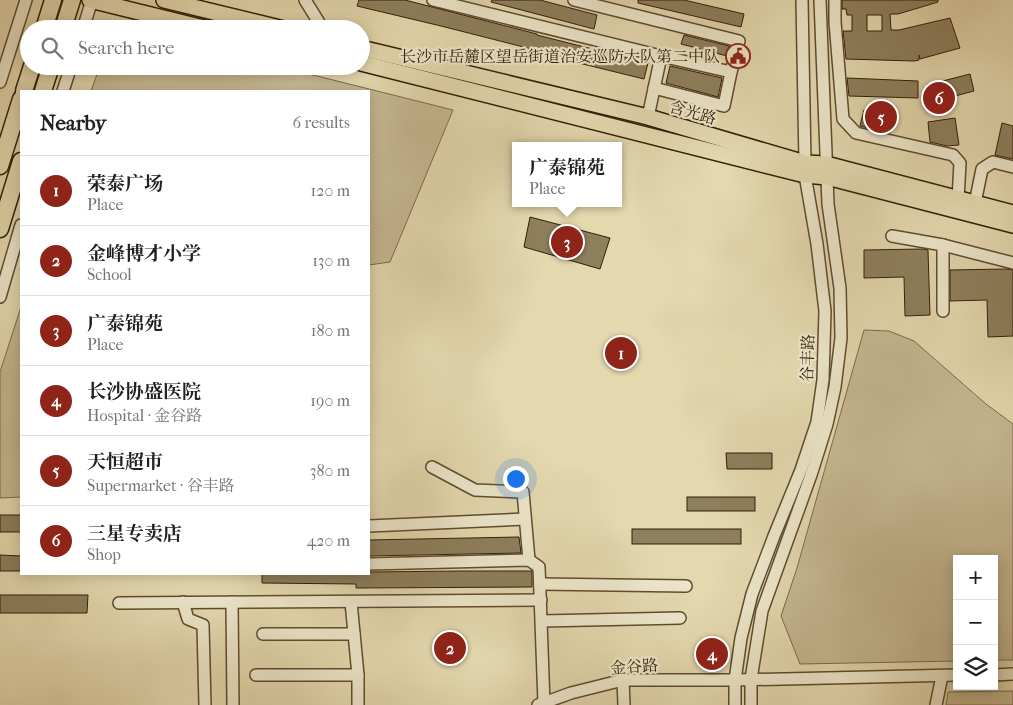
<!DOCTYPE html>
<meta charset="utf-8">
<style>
body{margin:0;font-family:"IM FELL French Canon","Noto Serif SC",serif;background:#f6f6f6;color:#202124}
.controls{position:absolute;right:15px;bottom:15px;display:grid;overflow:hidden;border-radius:0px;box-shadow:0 2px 12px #0003}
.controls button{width:45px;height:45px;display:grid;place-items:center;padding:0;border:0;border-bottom:1px solid #e0e0e0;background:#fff;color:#202124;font:25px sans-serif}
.you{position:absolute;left:515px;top:478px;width:18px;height:18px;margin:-12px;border:4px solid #fff;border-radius:50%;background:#1a73e8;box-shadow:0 0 0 8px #1a73e833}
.badge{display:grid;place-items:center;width:32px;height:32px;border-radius:50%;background:#8f2418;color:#fff;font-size:16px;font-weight:700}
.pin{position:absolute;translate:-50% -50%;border:2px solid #fff;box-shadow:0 1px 5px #0006}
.popup{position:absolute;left:512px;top:142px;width:110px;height:65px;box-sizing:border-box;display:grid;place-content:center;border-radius:0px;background:#fff;filter:drop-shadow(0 1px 4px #0005);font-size:16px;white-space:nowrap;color:#757577}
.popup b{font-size:19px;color:#202124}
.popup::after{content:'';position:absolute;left:50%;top:100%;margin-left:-10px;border:10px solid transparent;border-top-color:#fff}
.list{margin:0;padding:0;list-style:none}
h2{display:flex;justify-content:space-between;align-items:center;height:65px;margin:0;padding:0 20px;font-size:21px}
h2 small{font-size:16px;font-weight:400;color:#757577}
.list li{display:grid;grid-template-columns:32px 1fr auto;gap:15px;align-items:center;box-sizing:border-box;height:70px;padding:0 20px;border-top:1px solid #e0e0e0}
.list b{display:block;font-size:19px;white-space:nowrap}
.list p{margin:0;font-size:16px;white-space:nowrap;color:#757577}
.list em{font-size:16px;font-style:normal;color:#757577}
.icon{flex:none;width:28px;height:28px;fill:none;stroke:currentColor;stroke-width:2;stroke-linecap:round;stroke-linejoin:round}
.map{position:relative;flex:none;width:1013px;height:705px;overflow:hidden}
.search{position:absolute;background:#fff;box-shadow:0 2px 12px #0003;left:20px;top:20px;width:350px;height:55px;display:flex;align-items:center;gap:12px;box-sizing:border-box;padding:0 18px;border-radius:28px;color:#757577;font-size:19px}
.panel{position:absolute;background:#fff;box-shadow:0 2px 12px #0003;left:20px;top:90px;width:350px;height:485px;border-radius:0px}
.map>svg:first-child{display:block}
.green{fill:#c6b891;stroke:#7c6b4c}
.building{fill:#8e7f5d;stroke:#311e06;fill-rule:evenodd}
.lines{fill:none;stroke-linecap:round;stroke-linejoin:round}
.minor-casing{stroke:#5e4c30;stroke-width:14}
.major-casing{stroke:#311e06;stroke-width:18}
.highway-casing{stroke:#311e06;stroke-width:19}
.minor{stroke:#ede6ca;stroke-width:11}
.major{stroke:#e4d8ae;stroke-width:15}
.highway{stroke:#e4d8ae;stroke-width:16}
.labels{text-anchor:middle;stroke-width:4.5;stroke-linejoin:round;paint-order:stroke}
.poi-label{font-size:16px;fill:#311e06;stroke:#ede6ca;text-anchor:end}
.street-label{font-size:16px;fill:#311e06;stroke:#ede6ca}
</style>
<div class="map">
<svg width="1013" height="705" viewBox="0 0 1013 705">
<rect width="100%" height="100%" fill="#e4d8ae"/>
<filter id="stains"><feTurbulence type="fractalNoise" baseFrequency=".004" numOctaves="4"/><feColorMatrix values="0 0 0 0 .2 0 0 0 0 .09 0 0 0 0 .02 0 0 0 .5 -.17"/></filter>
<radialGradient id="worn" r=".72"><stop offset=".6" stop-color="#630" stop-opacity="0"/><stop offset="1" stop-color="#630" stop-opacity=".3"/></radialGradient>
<g class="green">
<path d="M100,66H277L453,110L390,262L369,265V91H91Z"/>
<path d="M21,307V497L0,498V372Z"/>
<path d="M864,330L889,331L914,341L986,404L1013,424V660H994V559H957V661L800,664L781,616L797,568Z"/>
<path d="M1013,691V705H946L948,692Z"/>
</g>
<g class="building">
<path d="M359,0H405L537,34V35L648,63L644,79L542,54L543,52L441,26L357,6Z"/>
<path d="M492,0H540L597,15L594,29L491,2Z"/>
<path d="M638,0H684L744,14L741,27L638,3Z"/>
<path d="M842,0H938V2L915,9L898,14H890L891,30H899L950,18L960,48L920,59L919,55V60L914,61L846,59L843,31H852V15H847L846,9H842ZM867,15H882V31H867Z"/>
<path d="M684,35L729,46L727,56L681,44Z"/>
<path d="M670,66L722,78L718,97L666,83Z"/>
<path d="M970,74L974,91L932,102L927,85Z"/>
<path d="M847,78L918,81V98L849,96Z"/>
<path d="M864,110L894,117L890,133L860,126Z"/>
<path d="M955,118L959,145L947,146L930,142L928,122Z"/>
<path d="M1002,123L1013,126V159L995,155Z"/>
<path d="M530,217L610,238L600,269L524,247Z"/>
<path d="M922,249L928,250L930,315L905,316L904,277L864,278V250Z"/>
<path d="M1006,269L1013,270V336L988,337L987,300L950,301V270Z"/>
<path d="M726,453H772V469H727Z"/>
<rect x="687" y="497" width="68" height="14"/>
<rect x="0" y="515" width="21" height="17"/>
<rect x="632" y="529" width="109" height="15"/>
<path d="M519,537L521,553L369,556V540Z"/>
<path d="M0,555L21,556V571H0Z"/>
<path d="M461,571H532V587L356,588V584L262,583V574H369V572Z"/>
<path d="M0,595H88L87,613H0Z"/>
</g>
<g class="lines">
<defs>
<g id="minor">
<path d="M305,0L323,29"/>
<path d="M433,0L661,56"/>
<path d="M574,0L739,41L731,72L724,106L654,88"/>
<path d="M835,0V22L843,119L856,133L953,155L960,163L958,199"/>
<path d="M83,29L92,0"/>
<path d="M0,82L26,0"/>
<path d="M63,91L71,66"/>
<path d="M648,117L661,56L731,72"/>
<path d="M975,203L982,169L993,162L1013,167"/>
<path d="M892,236L943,245V311"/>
<path d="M943,245L1013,263"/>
<path d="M0,297L21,225"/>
<path d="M432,467L475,490L523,492L529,560"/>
<path d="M369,526L525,519"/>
<path d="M369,564L529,560L539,567L544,703"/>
<path d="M540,584L686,586"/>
<path d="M183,602L188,619L203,625L205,705"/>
<path d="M232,602L233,705"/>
<path d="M351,602L358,675V705"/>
<path d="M119,603L541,600"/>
<path d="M542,621L680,618"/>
<path d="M263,634H354"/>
<path d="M256,675H358"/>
<path d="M994,675L1013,674"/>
<path d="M623,680L624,705"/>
<path d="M538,705L571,693L623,680H735L957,675"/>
<path d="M735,705V680L741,638L752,594L774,536L801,470L817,422L823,380L825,311L817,244L805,175V163L802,0"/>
<path d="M751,705V679L762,611L811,475L827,424L835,387L841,338L840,288L828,204L820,0"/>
<path d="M936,705L942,676"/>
</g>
<g id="major">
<path d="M90,0L208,29"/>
<path d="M164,0L284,29"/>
<path d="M361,48L648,117L805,163L826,164L1013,213"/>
<path d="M361,63L805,175L827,177L1013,225"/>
</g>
<g id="highway">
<path d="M44,29L53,0"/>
<path d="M63,29L72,0"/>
<path d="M24,91L32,66"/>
<path d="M43,91L51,66"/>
<path d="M0,166L21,99"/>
<path d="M0,229L21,161"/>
</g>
</defs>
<use href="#minor" class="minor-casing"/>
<use href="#major" class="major-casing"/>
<use href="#highway" class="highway-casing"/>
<use href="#minor" class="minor"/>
<use href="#major" class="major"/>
<use href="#highway" class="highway"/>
</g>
<defs>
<symbol id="civic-ring" viewBox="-11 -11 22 22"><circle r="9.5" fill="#ede6ca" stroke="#8f2418" stroke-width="1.5"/><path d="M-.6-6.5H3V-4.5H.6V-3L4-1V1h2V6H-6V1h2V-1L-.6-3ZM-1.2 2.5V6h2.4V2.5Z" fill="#8f2418"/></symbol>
</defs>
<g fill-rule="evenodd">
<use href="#civic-ring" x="724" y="42" width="28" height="28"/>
</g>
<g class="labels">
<g class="poi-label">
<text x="720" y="62">长沙市岳麓区望岳街道治安巡防大队第二中队</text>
</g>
<g class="street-label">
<text transform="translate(693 112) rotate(16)" y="6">含光路</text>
<text transform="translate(807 358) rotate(-88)" y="6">谷丰路</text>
<text transform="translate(634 666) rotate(-4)" y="6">金谷路</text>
</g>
</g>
<rect width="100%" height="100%" filter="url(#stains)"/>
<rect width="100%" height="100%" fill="url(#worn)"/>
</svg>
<div class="controls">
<button>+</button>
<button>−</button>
<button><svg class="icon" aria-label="layers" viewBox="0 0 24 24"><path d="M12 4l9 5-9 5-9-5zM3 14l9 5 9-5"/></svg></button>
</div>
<div class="you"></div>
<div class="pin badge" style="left:621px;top:353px">1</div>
<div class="pin badge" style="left:450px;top:648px">2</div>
<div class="pin badge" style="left:567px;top:242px">3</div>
<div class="popup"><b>广泰锦苑</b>Place</div>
<div class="pin badge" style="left:712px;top:654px">4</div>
<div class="pin badge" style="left:881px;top:117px">5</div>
<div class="pin badge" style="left:939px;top:98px">6</div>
<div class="search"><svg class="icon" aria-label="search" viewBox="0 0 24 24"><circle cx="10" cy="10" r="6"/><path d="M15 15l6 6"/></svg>Search here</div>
<section class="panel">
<h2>Nearby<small>6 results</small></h2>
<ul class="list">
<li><span class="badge">1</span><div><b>荣泰广场</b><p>Place</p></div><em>120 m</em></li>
<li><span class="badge">2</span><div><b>金峰博才小学</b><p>School</p></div><em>130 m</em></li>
<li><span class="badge">3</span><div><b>广泰锦苑</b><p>Place</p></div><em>180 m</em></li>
<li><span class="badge">4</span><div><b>长沙协盛医院</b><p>Hospital · 金谷路</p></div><em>190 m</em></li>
<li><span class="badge">5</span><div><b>天恒超市</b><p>Supermarket · 谷丰路</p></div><em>380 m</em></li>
<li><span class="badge">6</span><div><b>三星专卖店</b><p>Shop</p></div><em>420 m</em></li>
</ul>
</section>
</div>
